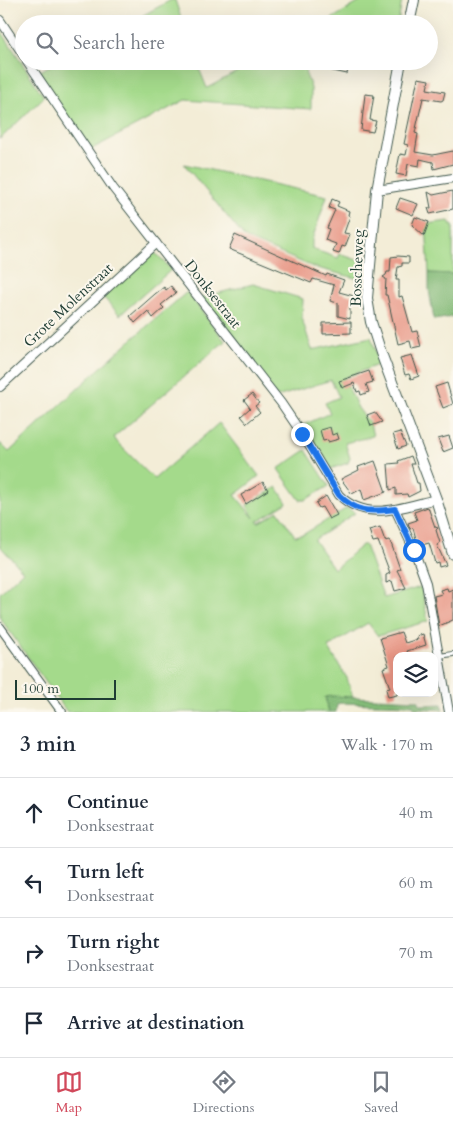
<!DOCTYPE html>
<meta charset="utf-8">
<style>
body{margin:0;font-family:Cardo,serif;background:#f2f2f3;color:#1f2937}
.controls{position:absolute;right:15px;bottom:15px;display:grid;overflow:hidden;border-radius:10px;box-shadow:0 5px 20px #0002}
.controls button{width:45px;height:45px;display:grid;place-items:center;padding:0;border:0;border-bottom:1px solid #e0e1e3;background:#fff;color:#1f2937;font:25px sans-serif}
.scale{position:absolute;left:15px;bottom:12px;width:101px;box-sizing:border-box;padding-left:5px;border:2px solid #1f3d34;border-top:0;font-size:14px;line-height:18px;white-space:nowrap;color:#1f3d34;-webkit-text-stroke:4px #fbf7ec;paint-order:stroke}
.stop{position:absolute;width:15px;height:15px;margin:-11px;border:4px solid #1a73e8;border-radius:50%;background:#fff}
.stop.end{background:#1a73e8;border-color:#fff;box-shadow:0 1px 5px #0008}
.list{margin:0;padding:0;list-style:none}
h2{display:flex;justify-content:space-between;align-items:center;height:65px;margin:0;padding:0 20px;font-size:21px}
h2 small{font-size:16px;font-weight:400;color:#747a83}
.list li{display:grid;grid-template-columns:32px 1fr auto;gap:15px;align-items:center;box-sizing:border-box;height:70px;padding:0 20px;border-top:1px solid #e0e1e3}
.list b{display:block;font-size:19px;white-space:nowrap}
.list p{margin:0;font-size:16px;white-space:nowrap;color:#747a83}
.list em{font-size:16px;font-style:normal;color:#747a83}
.icon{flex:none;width:28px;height:28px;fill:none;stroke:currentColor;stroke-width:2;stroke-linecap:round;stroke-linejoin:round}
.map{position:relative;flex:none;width:453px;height:712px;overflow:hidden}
.search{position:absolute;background:#fff;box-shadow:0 5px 20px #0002;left:15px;right:15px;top:15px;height:55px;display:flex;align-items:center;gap:12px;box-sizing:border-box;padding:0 18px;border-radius:28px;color:#747a83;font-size:19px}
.sheet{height:345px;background:#fff}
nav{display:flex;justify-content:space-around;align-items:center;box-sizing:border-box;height:70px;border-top:1px solid #e0e1e3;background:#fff;font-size:14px;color:#747a83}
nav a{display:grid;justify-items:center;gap:2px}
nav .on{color:#d1495b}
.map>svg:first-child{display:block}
.green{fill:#a4da8b;stroke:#628c60}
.forest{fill:#83ba77;stroke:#517c56}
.building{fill:#e89584}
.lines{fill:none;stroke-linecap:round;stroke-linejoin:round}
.service-casing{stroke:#3f574c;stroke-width:6}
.minor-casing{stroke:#3f574c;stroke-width:10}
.tertiary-casing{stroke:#3f574c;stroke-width:12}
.service{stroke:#fff;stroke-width:4}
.minor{stroke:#fff;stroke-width:8}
.tertiary{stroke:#fff;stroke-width:10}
.route{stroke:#1a73e8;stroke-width:6}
.labels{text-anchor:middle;stroke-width:4;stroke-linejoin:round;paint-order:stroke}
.street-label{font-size:15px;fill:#1f3d34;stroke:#fbf7ec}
</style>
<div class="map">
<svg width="453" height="712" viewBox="0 0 453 712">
<rect width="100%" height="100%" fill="#fbf7ec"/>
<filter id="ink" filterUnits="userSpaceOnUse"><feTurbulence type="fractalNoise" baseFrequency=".02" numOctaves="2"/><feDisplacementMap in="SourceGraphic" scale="10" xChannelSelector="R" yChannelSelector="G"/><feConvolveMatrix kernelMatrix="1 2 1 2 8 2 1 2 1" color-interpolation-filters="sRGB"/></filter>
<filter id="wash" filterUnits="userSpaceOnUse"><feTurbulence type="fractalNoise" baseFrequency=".0096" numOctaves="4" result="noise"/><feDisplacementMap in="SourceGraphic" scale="20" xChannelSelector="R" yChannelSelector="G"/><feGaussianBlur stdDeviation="1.12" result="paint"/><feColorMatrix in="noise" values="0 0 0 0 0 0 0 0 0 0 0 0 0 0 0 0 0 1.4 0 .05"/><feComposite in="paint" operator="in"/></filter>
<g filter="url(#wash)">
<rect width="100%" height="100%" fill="#f3edd7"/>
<g class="green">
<path d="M171,0H175L183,24H127Z"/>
<path d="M363,0H402L398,24H323Z"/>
<path d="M0,29L44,97L0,139Z"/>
<path d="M58,61H196L207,88L257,61H311L305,72L311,88V109L185,100L88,151L37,73Z"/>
<path d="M184,164L327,196L312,240V249L338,258L340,254L363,262V280L313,267L245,238Z"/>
<path d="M449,221L451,225H453V274L429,273L426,224Z"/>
<path d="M154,253L159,256L171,270L120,315L102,296L147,254Z"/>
<path d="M253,284L303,299L302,319L312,350L371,337L380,364L344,378L358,408L370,424L373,436L345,443L350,458L348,463L327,470L299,427L330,413L325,403L339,397L331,380L277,397L200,298Z"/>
<path d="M187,292L225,341L114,437L117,442L154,479L219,423L259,476L235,495L254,518L247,505L277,487L287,503L257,521L258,523L278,511L295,536L304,534L347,508L355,513L314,540L334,569L362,545H365L384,598L421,587L428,621L378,636L368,623L328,647L347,678L353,697H325L329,712H67L0,618V593L23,571L0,546V443L9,452L124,346Z"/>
<path d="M306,450L329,486L305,500H300L278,469Z"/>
</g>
<g class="forest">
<path d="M429,273L453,274V317L434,320L429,290Z"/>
<path d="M333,696L418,700L421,705L442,704L443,710L415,708L413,705L341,703L337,704L336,712H329L325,697Z"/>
</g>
<g id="blocks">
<g class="building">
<path d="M316,61L349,64L347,74L315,67Z"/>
<path d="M418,78L429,80L427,89L445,92L443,100L441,101L423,98L415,133L418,134L415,152L433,155L453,151V164L434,169L433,162L420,159L419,166L408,164L406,176L396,174L400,154L406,155L408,145L404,144Z"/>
<path d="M365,94L374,95L370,120L376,121L373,132L361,130Z"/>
<path d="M453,191V209L430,214L428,208H431L428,192L433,195Z"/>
<path d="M400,198L418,204L413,215L396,208Z"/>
<path d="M332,199L339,202L337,206L349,211L348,215L350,216L344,233L350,234L345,247L342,246L339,254L333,252L336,244L325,240L329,229L327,228L335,210L329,208Z"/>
<path d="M415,217L429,222L424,236L412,225Z"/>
<path d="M235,235L326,276L327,274L344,280L339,292L354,296L350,307V319L338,316V303L330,301L334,285L313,279L311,283L229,249Z"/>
<path d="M398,256L409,257V263H402V266L398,267L396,280H399V297L402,296L412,332L417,331L421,347L412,349L410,341L398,344L387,295H385L386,279L383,277L386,275L387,272H390L391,257Z"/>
<path d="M171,286L176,293L161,305L164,308L153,318L148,311L135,323L130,316L155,294L164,287L166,290Z"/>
<path d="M351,322V333L323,334V323Z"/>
<path d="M412,355L419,376L411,379L409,374L405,375L400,358Z"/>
<path d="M369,371L373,382L366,384L369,392L361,395L360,391L357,392L354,383L342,388L339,381Z"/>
<path d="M447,383L453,404L443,408L435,387Z"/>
<path d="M252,394L259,403L255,406L260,412L247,423L241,416L250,408L244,400Z"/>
<path d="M375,412L382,422L371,426L367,415Z"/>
<path d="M330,427L332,435L337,433L339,439L328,442V440L323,441L320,430Z"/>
<path d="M400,432L406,446L398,449L393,434Z"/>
<path d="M449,436L453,448L443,452L438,439Z"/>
<path d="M411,456L414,464H411L417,483H419L420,491L408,497L407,494L396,495V488L390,490L388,464L399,463L398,461Z"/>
<path d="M375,461L386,492L364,500L361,489L352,494L341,479L359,470L358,467Z"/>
<path d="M263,482L268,490L246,504L241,495Z"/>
<path d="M326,496L337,515L329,519L322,507L319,508L316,503Z"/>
<path d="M428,507L435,527L438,528L436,530L440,543L437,545L446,565L439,567L438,562L435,563L429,543L418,546L413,528L410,529L408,523L417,520L414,512Z"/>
<path d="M380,527L385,541L389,540L391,543L400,569L397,570L406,588L395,591L392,581L386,583V575L390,573L378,541L373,542L369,530Z"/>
<path d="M447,588L448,591L453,589V620L439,626L434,596L442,594L440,590Z"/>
<path d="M401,632L405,643L418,639L417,636L423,634L426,645L407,651L408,654L397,656V695L388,697L386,689L390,688L383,668L389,666L380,638Z"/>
</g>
</g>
</g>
<g filter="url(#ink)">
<use href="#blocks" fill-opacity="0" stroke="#3f574c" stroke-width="1"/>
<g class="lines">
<defs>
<path id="service" d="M439,656L453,654"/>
<g id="minor">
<path d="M0,20L24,56"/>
<path d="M27,61L113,188L281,403L302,434L339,495C367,523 402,507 436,499"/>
<path d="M377,190L453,178"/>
<path d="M0,387L156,243"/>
<path d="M395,509L414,550L426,583L449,712"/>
<path d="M0,627L62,712"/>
</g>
<g id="tertiary">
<path d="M409,24L414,0"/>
<path d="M401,61L377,190L367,298L371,322L381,353L436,499L453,554"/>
</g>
</defs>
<use href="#service" class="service-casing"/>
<use href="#minor" class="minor-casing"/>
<use href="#tertiary" class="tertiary-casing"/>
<use href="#service" class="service"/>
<use href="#minor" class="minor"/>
<use href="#tertiary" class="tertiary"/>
</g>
</g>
<g class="lines" filter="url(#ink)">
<path class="route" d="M302,434L339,495C356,513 371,512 395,509L414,550"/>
</g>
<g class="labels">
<g class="street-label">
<text transform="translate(357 268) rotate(-88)" y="5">Bosscheweg</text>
<text transform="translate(213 294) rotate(52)" y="5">Donksestraat</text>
<text transform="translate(68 305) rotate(-43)" y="5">Grote Molenstraat</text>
</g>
</g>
</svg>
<div class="controls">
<button><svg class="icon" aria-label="layers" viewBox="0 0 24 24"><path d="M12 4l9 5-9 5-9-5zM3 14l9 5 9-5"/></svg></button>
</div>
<div class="scale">100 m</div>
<div class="stop" style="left:414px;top:550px"></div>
<div class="stop end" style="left:302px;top:434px"></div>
<div class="search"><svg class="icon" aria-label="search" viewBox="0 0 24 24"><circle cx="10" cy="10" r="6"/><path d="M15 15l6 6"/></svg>Search here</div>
</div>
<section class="sheet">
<h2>3 min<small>Walk · 170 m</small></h2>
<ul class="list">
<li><svg class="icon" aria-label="ahead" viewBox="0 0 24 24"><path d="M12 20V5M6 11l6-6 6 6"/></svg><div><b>Continue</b><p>Donksestraat</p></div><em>40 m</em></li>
<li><svg class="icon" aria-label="left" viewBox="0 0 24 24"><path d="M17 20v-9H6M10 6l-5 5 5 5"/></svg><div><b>Turn left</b><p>Donksestraat</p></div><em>60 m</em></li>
<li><svg class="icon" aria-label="right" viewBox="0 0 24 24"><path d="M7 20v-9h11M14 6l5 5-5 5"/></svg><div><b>Turn right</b><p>Donksestraat</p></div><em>70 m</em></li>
<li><svg class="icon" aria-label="arrive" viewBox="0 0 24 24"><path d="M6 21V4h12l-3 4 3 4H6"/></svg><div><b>Arrive at destination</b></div></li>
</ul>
</section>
<nav>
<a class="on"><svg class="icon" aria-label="map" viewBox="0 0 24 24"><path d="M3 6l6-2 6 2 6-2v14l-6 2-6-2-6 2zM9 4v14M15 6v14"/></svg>Map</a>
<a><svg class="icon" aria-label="directions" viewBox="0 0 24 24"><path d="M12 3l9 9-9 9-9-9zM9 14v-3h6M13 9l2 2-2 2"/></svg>Directions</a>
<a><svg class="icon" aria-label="saved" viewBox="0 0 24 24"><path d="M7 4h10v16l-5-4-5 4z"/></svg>Saved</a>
</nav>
